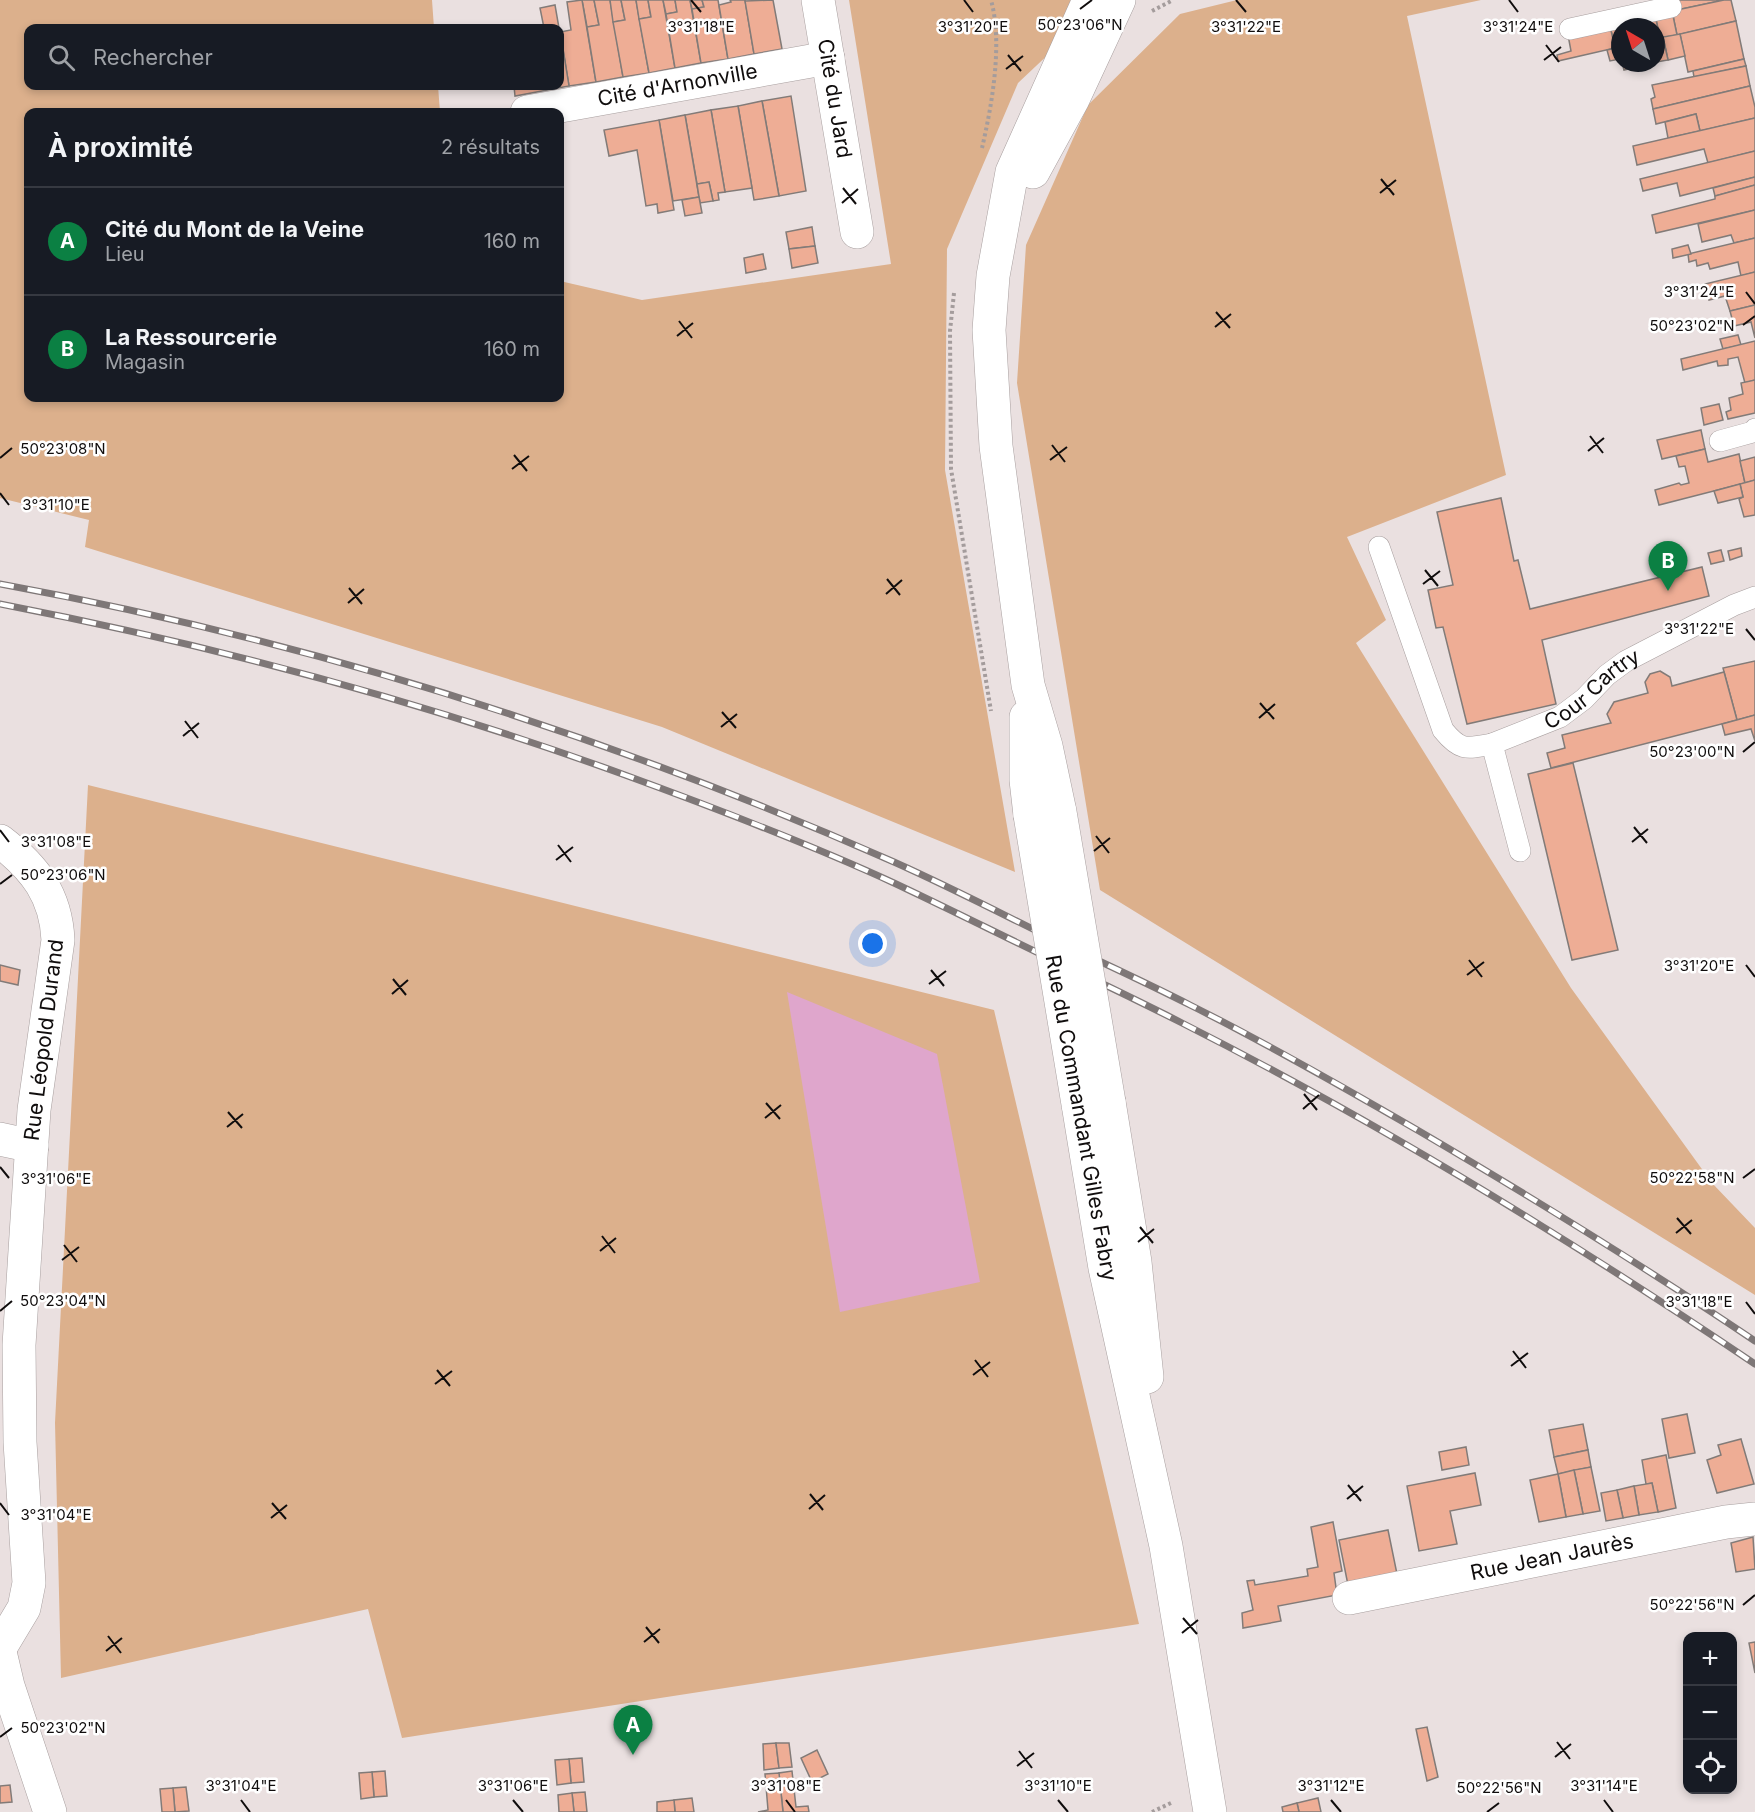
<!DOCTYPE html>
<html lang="fr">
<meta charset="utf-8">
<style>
body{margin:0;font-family:Inter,sans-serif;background:#20242c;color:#f1f3f6}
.controls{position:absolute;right:18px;bottom:18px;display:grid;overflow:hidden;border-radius:12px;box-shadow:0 3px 9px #0003}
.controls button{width:54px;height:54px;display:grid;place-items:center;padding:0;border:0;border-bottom:2px solid #363941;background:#171b24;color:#f1f3f6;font:30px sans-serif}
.compass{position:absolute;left:1611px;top:18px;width:54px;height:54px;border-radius:50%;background:#171b24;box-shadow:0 3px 9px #0003;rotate:321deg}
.you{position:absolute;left:873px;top:944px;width:21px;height:21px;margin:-15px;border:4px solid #fff;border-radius:50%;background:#1a73e8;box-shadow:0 0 0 9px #1a73e833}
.badge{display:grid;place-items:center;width:39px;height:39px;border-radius:50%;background:#0b8043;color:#fff;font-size:20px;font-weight:700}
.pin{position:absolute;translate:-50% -50px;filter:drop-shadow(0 2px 3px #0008)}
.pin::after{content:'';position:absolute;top:32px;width:21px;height:18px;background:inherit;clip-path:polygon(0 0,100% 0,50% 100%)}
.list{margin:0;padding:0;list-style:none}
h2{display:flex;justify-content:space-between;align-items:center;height:78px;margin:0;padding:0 24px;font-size:26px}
h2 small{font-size:20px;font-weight:400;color:#9ea1a6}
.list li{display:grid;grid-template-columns:39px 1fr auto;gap:18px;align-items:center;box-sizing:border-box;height:108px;padding:0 24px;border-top:2px solid #363941}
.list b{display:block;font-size:22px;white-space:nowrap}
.list p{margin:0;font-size:20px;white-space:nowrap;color:#9ea1a6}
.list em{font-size:20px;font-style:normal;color:#9ea1a6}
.icon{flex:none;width:33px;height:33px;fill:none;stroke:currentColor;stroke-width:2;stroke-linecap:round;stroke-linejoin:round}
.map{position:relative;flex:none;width:1755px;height:1812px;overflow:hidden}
.search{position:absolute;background:#171b24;box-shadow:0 3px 9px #0003;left:24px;top:24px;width:540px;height:66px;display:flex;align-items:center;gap:15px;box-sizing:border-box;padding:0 21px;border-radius:12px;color:#9ea1a6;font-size:22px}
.panel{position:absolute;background:#171b24;box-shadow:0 3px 9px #0003;left:24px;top:108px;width:540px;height:294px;border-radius:12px}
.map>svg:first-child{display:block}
.green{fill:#dcb08c}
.water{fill:#dfa6cc}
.building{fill:#eead95;stroke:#827b78;stroke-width:1.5}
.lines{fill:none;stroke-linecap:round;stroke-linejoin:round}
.service-casing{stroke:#a89f9f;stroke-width:22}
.minor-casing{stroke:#a89f9f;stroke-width:34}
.tertiary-casing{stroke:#a89f9f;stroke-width:34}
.path{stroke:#a49c9c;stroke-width:4;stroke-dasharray:3 3;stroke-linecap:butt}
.service{stroke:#fff;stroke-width:21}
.minor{stroke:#fff;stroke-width:33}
.tertiary{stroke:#fff;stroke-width:33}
.rail-casing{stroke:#7e7777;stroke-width:7}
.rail{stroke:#fff;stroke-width:4.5;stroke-dasharray:14;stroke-linecap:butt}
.tertiary-bridge-casing{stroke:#a89f9f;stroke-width:34;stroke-linecap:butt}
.tertiary-bridge{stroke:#fff;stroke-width:33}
.ticks{fill:none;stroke:#100d0d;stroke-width:2}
.labels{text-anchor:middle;stroke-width:5;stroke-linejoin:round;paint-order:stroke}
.street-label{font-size:21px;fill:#100d0d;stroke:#fff}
.ticks-label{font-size:15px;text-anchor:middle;fill:#100d0d;stroke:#fff;stroke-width:5;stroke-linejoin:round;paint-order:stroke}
</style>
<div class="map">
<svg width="1755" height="1812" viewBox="0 0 1755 1812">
<rect width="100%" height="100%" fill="#eae0e0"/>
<g class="green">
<path d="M0,0H432L434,28H28V86H438L440,112H28V398H560V281L642,300L891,264L849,0H1106L1018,83L947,249L945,470L1015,872L662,727L85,547L89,520L0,498Z"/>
<path d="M1237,0H1481L1407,16L1506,475L1347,537L1386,620L1356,643L1571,988L1712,1183L1755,1228V1295L1100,890L1017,383L1026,245L1088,105L1180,14Z"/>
<path d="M88,785L994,1010L1139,1624L402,1738L368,1609L61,1678L55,1423Z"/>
</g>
<path class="water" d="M787,992L937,1054L980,1282L840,1312Z"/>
<g class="building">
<path d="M582,0H594L599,25L587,27Z"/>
<path d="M582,0L596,82L569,86L560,32L571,30L567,2Z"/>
<path d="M594,0H610L623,77L596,82L587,27L599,25Z"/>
<path d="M610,0H621L625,20L613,22Z"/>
<path d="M621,0H636L649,73L623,77L613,22L625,20Z"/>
<path d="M636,0H648L651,17L639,19Z"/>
<path d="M648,0H663L675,68L649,73L639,19L651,17Z"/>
<path d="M663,0H675L677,12L666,14Z"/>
<path d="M675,0H690L701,63L675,68L666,14L677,12Z"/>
<path d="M690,0H702L704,7L692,9Z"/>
<path d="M702,0H718L728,59L701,63L692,9L704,7Z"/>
<path d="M730,0H745L754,54L728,59L719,5L731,2Z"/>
<path d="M773,0L782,49L754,54L745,1Z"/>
<path d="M1677,0H1724L1672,11Z"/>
<path d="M1724,0H1731L1736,21L1677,35L1672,11Z"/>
<path d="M555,5L559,28H544L540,8Z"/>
<path d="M1672,11L1677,35L1660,38L1655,15Z"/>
<path d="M1655,15L1660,38L1656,39V27H1620V47L1615,48L1610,26Z"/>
<path d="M1736,21L1744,59L1688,72L1680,34Z"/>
<path d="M1610,26L1615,48L1558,61L1557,55L1571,51L1568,35Z"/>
<path d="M560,30L569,86L515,96L514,86H560Z"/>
<path d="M1680,34L1685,56L1668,60L1663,37Z"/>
<path d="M1663,37L1668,60L1656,62V39Z"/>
<path d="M1620,47V59L1610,61L1607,50Z"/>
<path d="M1744,59L1746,66L1694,77L1693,71Z"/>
<path d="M1622,63H1653L1624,70Z"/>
<path d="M1746,66L1750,86L1653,109L1651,99L1655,97L1652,85Z"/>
<path d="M1750,86L1755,107V118L1700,131L1696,114L1656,124L1653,109Z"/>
<path d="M791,96L806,191L779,196L762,101Z"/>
<path d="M762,101L779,196L754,200L738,106Z"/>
<path d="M738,106L752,188L725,192L711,110Z"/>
<path d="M711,110L725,192L718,193L719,200L713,201L709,182L697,184L685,115Z"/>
<path d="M1696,114L1700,131L1668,138L1665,122Z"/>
<path d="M685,115L699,197L673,201L659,120Z"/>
<path d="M1755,118V151L1708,163L1704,149L1637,165L1633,146Z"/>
<path d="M659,120L674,210L658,213L657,204L646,206L637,150L609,156L604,130Z"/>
<path d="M1755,151V177L1680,196L1677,183L1643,191L1640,179Z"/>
<path d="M1755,177V185L1715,196L1713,188Z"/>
<path d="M709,182L713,201L700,203L697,184Z"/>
<path d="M1755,185V210L1656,233L1652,215L1715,199V196Z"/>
<path d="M699,197L702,213L685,216L682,200Z"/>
<path d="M1755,210V238L1734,243L1731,235L1702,242L1698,224Z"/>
<path d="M812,227L815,246L789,249L786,232Z"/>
<path d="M1755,238V272L1741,276L1738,262L1710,269L1708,263L1697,266L1696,260L1689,262L1688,254Z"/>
<path d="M1688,245L1691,254L1673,258L1672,249Z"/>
<path d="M815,246L818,263L792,268L789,249Z"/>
<path d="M763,254L766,269L746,273L744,258Z"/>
<path d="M1755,272V305L1730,311L1725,296L1709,300L1705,284Z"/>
<path d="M1755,305V338L1751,322L1734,326L1730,311Z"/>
<path d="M1738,335L1741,345L1723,349L1720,339Z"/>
<path d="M1755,341V380L1745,383L1738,357L1728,359V365L1718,366L1717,361L1683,370L1681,359Z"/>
<path d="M1755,380V413L1728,419L1726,412L1731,410L1729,398L1743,394L1741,383Z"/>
<path d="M1719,404L1723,420L1704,425L1701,408Z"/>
<path d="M1701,430L1705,449L1662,459L1657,440Z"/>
<path d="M1705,449L1708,462L1739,454L1745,483L1659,505L1655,490L1679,483L1681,485L1689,483L1685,466L1679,467L1676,456Z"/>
<path d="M1755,457V480L1745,483L1740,461Z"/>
<path d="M1755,480V515L1744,517L1739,499L1743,497L1740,484Z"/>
<path d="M1740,484L1743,497L1718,503L1714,491Z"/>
<path d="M1501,498L1514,561L1518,560L1530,609L1702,567L1709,596L1542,640L1556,704L1467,724L1443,627L1436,628L1428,590L1453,585L1437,512Z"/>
<path d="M1741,548L1742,556L1730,560L1728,551Z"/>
<path d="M1721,550L1724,561L1711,564L1708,553Z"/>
<path d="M1755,661V715L1737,720L1723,668Z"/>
<path d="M1660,671L1670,677L1672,686L1724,672L1737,720L1551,768L1547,753L1565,748L1562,735L1611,723L1607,714L1614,702L1648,693L1645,682L1650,674Z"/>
<path d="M1755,715V741L1751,729L1725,735L1722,724Z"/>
<path d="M1573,763L1618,950L1572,960L1528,774Z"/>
<path d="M0,965L20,970L18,985L0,981Z"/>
<path d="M1687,1414L1695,1453L1669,1458L1662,1419Z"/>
<path d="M1583,1424L1588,1450L1554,1457L1549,1430Z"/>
<path d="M1741,1439L1754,1484L1717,1493L1707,1460L1721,1455L1718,1445Z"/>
<path d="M1466,1447L1469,1465L1442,1470L1439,1452Z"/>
<path d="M1588,1450L1591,1467L1558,1474L1554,1457Z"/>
<path d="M1666,1455L1676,1508L1658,1512L1652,1483L1646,1484L1642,1460Z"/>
<path d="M1591,1467L1600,1511L1583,1514L1574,1470Z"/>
<path d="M1574,1470L1583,1514L1566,1517L1558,1474Z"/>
<path d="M1475,1473L1481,1505L1450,1511L1457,1544L1419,1551L1407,1486Z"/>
<path d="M1558,1474L1566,1517L1539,1522L1530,1480Z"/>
<path d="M1652,1483L1658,1512L1639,1515L1634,1486Z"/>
<path d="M1634,1486L1639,1515L1623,1518L1617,1490Z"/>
<path d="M1617,1490L1623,1518L1606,1521L1601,1493Z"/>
<path d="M1333,1522L1342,1571L1334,1573L1337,1595L1278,1606L1281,1621L1243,1628L1242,1613L1253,1610L1247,1581L1254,1580L1255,1585L1308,1576L1307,1569L1318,1567L1311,1527Z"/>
<path d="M1388,1530L1397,1574L1348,1585L1339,1540Z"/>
<path d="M1753,1537L1755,1569L1736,1572L1731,1543Z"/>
<path d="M1755,1642V1673L1749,1643Z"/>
<path d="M1427,1727L1438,1777L1427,1781L1416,1729Z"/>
<path d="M776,1743L779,1768L764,1770L763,1744Z"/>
<path d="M776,1743H789L792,1767L779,1768Z"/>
<path d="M817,1750L828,1774L812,1782L801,1758Z"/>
<path d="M582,1758L584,1782L571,1783L569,1759Z"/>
<path d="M569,1759L571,1783L557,1785L555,1760Z"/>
<path d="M385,1771L387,1796L374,1797L372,1772Z"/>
<path d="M792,1771L796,1807L808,1806L809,1812H783L779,1773Z"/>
<path d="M372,1772L374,1797L361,1799L359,1773Z"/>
<path d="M779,1773L783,1812H758L768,1810L765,1774Z"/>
<path d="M10,1785L12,1802L0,1803V1786Z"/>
<path d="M186,1787L189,1811L175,1812L173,1788Z"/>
<path d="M173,1788L175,1812H162L160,1789Z"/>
<path d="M585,1792L587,1812H574L572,1793Z"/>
<path d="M572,1793L574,1812H559L558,1795Z"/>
<path d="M692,1798L694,1812H675L674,1800Z"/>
<path d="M1318,1798L1321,1812H1299L1297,1803Z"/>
<path d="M674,1800L675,1812H657V1802Z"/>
<path d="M1297,1803L1299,1812H1283L1282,1807Z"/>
</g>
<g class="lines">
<defs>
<g id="service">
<path d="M1570,29L1671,7"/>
<path d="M1720,441L1753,432L1755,429"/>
<path d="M1379,547L1443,730C1460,751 1466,749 1492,744"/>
<path id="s1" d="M1520,851L1492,744L1560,717L1584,699L1607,675L1626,661L1734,605L1755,597"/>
</g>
<g id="minor">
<path id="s2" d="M818,0L857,232"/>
<path id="s3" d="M527,112L828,58"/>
<path d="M0,841C35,868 56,895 58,940L34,1110L19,1345L20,1442L29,1583L24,1608L0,1648"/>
<path d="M0,1139L32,1146"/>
<path id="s4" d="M1349,1598L1726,1522L1755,1519"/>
<path d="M0,1652L8,1686L50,1812"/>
</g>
<g id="tertiary">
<path d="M1033,172L1073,99L1119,0"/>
<path d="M1026,717V780L1030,815"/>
<path d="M1060,812L1046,746L1028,685L996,446L989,330L993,276L1012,172L1089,0"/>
<path d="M1109,1102L1135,1262L1147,1377"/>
<path d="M1078,1104L1105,1268L1166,1546L1210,1812"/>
</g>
</defs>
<use href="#service" class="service-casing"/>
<use href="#minor" class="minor-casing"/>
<use href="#tertiary" class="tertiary-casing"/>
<g class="path">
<path d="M1152,11L1173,0"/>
<path d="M982,148C992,105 1003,43 991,0"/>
<path d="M954,293L950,331L951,469L991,711"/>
<path d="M1152,1812L1173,1802"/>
</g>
<use href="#service" class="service"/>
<use href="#minor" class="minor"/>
<use href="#tertiary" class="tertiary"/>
<defs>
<g id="rail">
<path d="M0,584C307,640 609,736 894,862C950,887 1004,915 1059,942C1103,963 1147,983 1190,1005C1268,1044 1343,1087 1419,1131C1533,1198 1645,1267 1755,1341"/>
<path d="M0,604C212,645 422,701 625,775C715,808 807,843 894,883C947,908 999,934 1051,959C1095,980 1139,1001 1182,1023C1380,1123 1571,1240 1755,1364"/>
</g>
</defs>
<use href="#rail" class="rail-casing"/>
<use href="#rail" class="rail"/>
<defs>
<g id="tertiary-bridge">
<path d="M1060,812L1109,1102"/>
<path d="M1030,815L1078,1104"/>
</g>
</defs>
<use href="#tertiary-bridge" class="tertiary-bridge-casing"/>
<use href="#tertiary-bridge" class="tertiary-bridge"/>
</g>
<path class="ticks" d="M691,0L701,12M964,0L973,12M1236,0L1246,12M1509,0L1518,12M1080,9L1092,0M1546,45L1559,62M1008,55L1021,71M1544,60L1561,47M1006,69L1023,56M1381,179L1394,195M843,188L856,204M1380,193L1396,180M842,203L858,189M1746,292L1755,304M1216,312L1230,328M679,321L692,338M1743,325L1755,316M1215,327L1231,314M677,336L693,323M1590,436L1603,453M1052,445L1065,462M1588,451L1604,438M514,455L527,471M0,458L12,448M1050,460L1067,447M512,469L529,456M0,493L9,505M1425,570L1438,586M887,579L900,595M1423,584L1440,571M349,588L362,604M886,594L902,580M348,603L364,589M1746,629L1755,640M1260,703L1274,719M722,712L736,728M1259,718L1275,704M185,721L198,738M721,727L737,714M183,736L199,723M1743,752L1755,742M1634,827L1647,843M0,830L9,842M1096,836L1109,853M1632,842L1648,829M558,845L571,862M1094,851L1110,838M556,860L573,847M0,884L12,875M1469,960L1482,977M1746,965L1755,977M931,970L944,986M1467,975L1484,962M393,979L406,995M929,984L946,971M392,994L408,980M1304,1094L1317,1110M766,1103L780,1119M1303,1109L1319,1095M228,1112L242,1128M765,1118L781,1105M227,1127L243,1114M0,1167L9,1178M1743,1178L1755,1169M1677,1218L1691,1234M1140,1227L1153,1243M1676,1233L1692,1220M602,1236L615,1253M1138,1242L1154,1229M64,1245L77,1262M600,1251L616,1238M62,1260L79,1247M1746,1302L1755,1314M0,1311L12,1301M1513,1351L1526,1368M975,1360L988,1377M1511,1366L1528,1353M437,1370L450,1386M973,1375L990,1362M435,1384L452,1371M1348,1485L1361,1501M810,1494L823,1510M1347,1499L1363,1486M0,1503L9,1515M272,1503L286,1519M809,1509L825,1495M271,1518L287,1505M1743,1605L1755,1595M1183,1618L1197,1634M646,1627L659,1643M1182,1633L1198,1620M108,1636L121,1653M644,1642L660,1629M106,1651L122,1638M0,1737L12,1728M1557,1742L1570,1759M1019,1751L1032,1768M1555,1757L1571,1744M1017,1766L1034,1753M241,1800L250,1812M513,1800L523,1812M786,1800L795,1812M1058,1800L1068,1812M1331,1800L1341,1812M1604,1800L1613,1812M1487,1812L1499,1803"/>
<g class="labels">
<g class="street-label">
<text dy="7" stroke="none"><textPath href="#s3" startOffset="153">Cité d'Arnonville</textPath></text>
<text dy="7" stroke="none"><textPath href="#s2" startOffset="100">Cité du Jard</textPath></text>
<text dy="7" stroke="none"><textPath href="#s1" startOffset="226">Cour Cartry</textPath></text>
<text transform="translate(44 1040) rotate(-83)" y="7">Rue Léopold Durand</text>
<text transform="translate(1081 1118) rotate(80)" y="7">Rue du Commandant Gilles Fabry</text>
<text dy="7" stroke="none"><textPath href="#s4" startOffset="207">Rue Jean Jaurès</textPath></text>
</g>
</g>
<g class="ticks-label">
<text x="1080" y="30">50°23'06"N</text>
<text x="701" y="32">3°31'18"E</text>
<text x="973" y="32">3°31'20"E</text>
<text x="1246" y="32">3°31'22"E</text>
<text x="1518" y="32">3°31'24"E</text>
<text x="1699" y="297">3°31'24"E</text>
<text x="1692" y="331">50°23'02"N</text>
<text x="63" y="454">50°23'08"N</text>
<text x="56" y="510">3°31'10"E</text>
<text x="1699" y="634">3°31'22"E</text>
<text x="1692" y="757">50°23'00"N</text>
<text x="56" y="847">3°31'08"E</text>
<text x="63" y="880">50°23'06"N</text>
<text x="1699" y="971">3°31'20"E</text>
<text x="1692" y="1183">50°22'58"N</text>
<text x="56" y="1184">3°31'06"E</text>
<text x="63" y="1306">50°23'04"N</text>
<text x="1699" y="1307">3°31'18"E</text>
<text x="56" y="1520">3°31'04"E</text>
<text x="1692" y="1610">50°22'56"N</text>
<text x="63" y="1733">50°23'02"N</text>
<text x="241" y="1791">3°31'04"E</text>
<text x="513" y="1791">3°31'06"E</text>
<text x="786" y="1791">3°31'08"E</text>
<text x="1058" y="1791">3°31'10"E</text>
<text x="1331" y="1791">3°31'12"E</text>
<text x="1604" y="1791">3°31'14"E</text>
<text x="1499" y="1793">50°22'56"N</text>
</g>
</svg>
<div class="controls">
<button>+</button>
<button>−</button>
<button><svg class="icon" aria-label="locate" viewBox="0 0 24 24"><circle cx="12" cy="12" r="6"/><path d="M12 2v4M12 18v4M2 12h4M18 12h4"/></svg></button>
</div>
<svg class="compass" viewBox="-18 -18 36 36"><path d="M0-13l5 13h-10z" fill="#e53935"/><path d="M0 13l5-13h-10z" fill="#9ea1a6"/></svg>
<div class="you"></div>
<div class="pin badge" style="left:633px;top:1755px">A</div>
<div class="pin badge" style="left:1668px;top:591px">B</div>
<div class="search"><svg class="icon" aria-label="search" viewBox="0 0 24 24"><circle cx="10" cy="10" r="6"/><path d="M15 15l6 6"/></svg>Rechercher</div>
<section class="panel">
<h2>À proximité<small>2 résultats</small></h2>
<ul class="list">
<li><span class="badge">A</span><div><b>Cité du Mont de la Veine</b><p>Lieu</p></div><em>160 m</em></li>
<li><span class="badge">B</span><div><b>La Ressourcerie</b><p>Magasin</p></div><em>160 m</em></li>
</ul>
</section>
</div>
